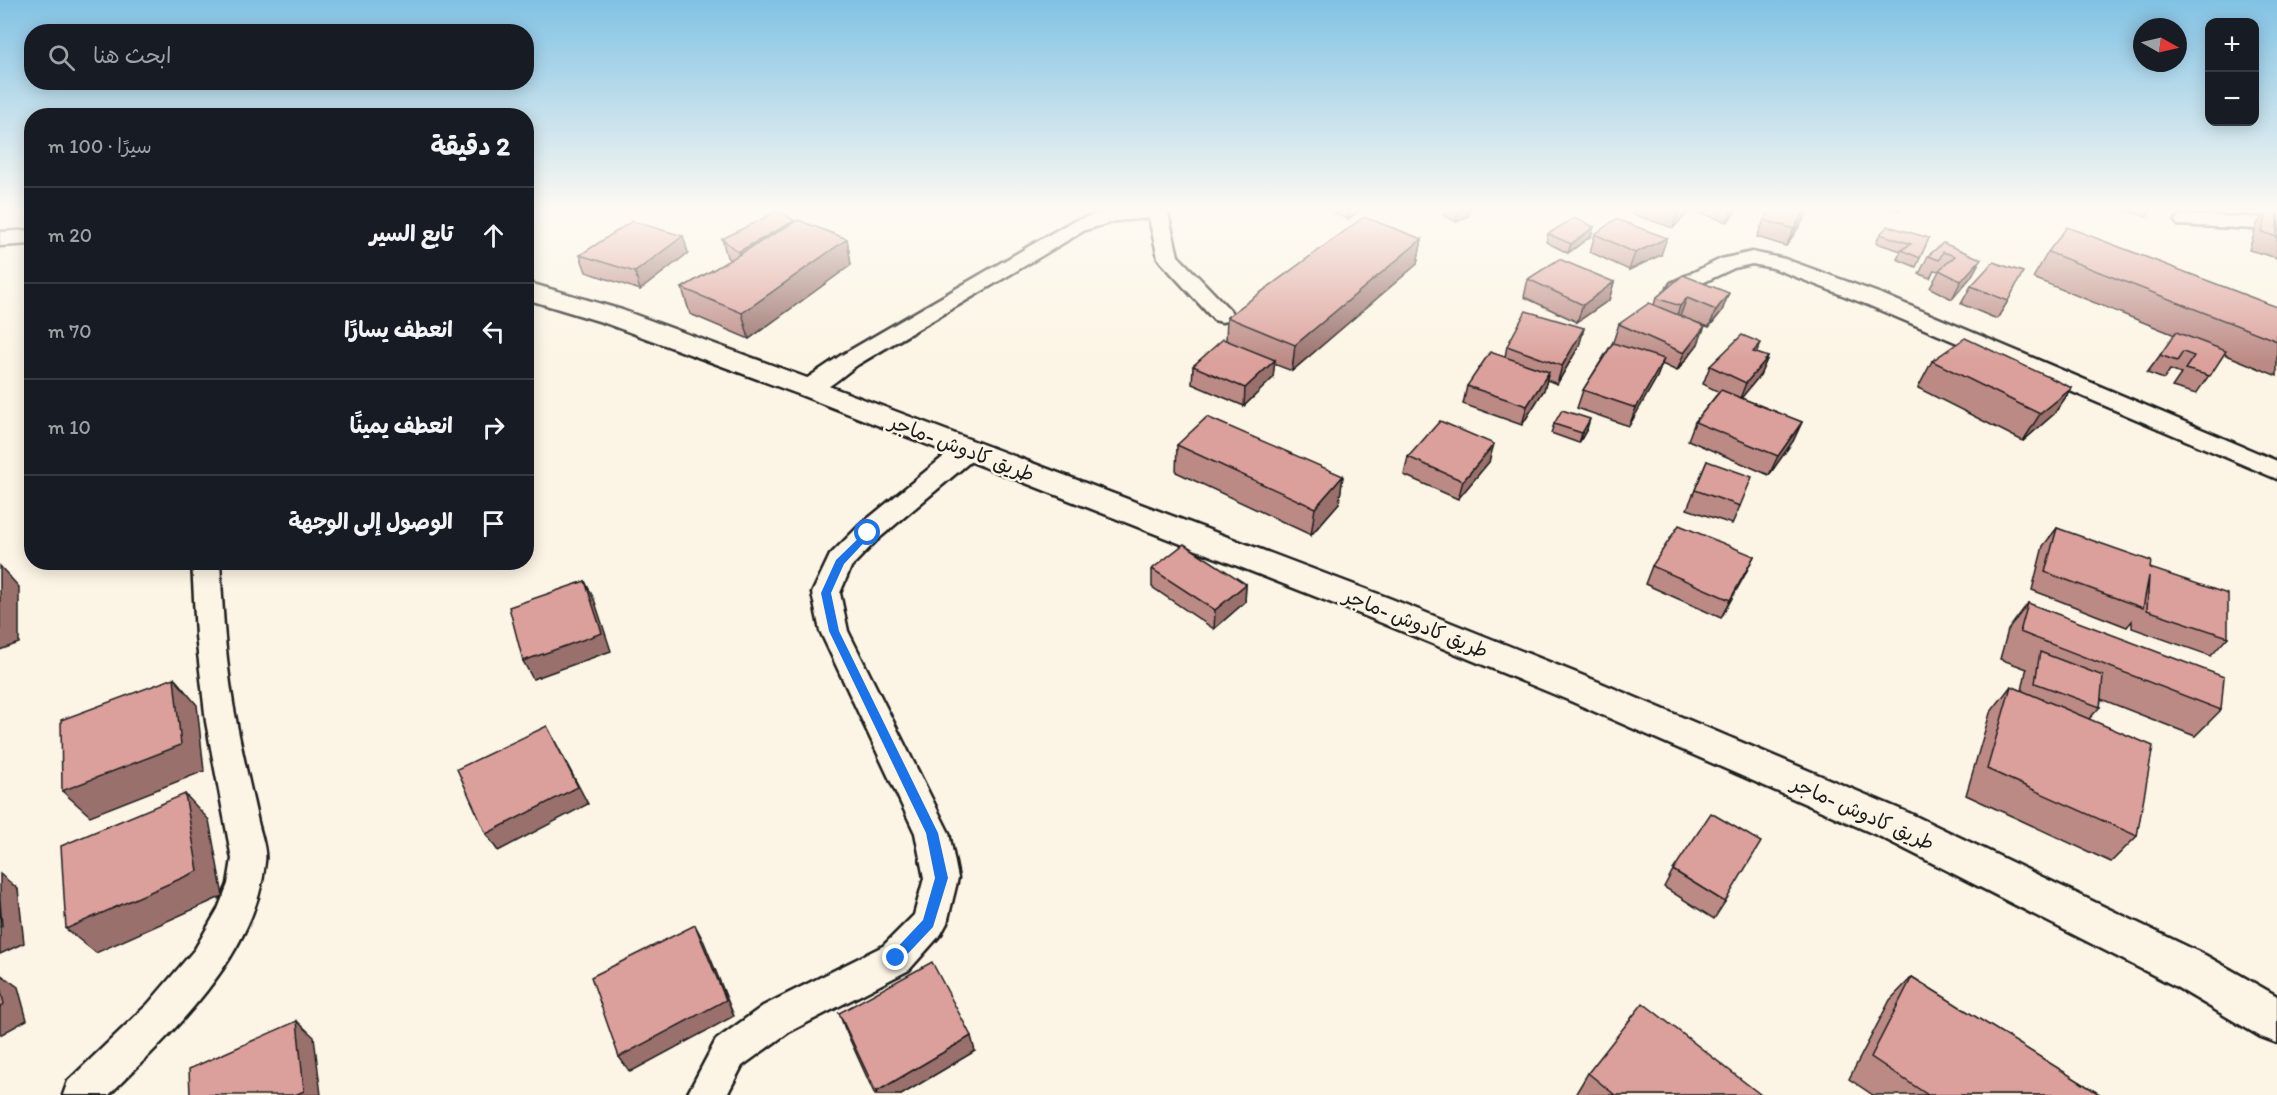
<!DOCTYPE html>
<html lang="ar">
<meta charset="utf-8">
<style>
body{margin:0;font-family:Itim,"Playpen Sans Arabic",sans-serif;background:#20242c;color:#f1f3f6;direction:rtl}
.controls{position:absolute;right:18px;top:18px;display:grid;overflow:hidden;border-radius:12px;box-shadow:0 3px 15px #0003}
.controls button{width:54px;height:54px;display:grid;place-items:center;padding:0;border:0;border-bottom:2px solid #363941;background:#171b24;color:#f1f3f6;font:30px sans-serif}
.compass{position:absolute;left:2133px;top:18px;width:54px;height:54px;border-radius:50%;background:#171b24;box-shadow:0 3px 15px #0003;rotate:98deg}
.stop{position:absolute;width:18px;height:18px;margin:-14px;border:4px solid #1a73e8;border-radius:50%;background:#fff}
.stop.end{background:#1a73e8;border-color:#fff;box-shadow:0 2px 6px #0008}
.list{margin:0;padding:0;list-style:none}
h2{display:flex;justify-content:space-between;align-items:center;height:78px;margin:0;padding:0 24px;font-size:26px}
h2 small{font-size:20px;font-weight:400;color:#9ea1a6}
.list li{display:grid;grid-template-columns:39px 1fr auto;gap:18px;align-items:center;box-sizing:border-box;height:96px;padding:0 24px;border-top:2px solid #363941}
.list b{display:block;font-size:22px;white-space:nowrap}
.list em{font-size:20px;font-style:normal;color:#9ea1a6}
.icon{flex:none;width:33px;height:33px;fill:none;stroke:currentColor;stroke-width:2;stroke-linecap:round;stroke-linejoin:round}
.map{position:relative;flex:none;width:2277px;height:1095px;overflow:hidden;direction:ltr}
.search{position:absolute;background:#171b24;box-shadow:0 3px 15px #0003;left:24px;top:24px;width:510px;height:66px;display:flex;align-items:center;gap:15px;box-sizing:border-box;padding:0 21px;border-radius:24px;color:#9ea1a6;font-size:22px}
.panel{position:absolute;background:#171b24;box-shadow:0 3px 15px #0003;left:24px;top:108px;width:510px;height:462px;border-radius:24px;direction:rtl}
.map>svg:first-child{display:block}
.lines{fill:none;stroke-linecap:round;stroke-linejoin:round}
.street-casing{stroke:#1c1c1c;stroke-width:5}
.highway-casing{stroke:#1c1c1c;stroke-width:5}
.street{fill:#fcf5e5;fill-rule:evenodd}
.highway{fill:#fcf5e5;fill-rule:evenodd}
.wall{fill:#bc8a85;stroke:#1c1c1c;stroke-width:1.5}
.shaded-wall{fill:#99706c;stroke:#1c1c1c;stroke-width:1.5}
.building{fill:#dba09b;stroke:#1c1c1c;stroke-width:1.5}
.route{fill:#1a73e8}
.labels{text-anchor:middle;stroke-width:5;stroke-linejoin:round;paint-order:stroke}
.street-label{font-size:20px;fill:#1c1c1c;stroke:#fcf5e5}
</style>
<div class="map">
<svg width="2277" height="1095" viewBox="0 0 2277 1095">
<rect width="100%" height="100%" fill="#fcf5e5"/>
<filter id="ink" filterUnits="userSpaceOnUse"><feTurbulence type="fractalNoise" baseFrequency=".0167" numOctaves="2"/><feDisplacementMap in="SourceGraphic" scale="12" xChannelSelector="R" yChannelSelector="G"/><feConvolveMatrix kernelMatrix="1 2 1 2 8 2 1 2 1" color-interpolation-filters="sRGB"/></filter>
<g filter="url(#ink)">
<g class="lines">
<defs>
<g id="street">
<path d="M1114,209H1167L1178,256L1230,310L1233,315L1230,320L1222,322L1214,320L1161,262L1158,258L1149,218L1116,221L1085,230C1010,275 934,319 859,364C842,375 821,399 800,393L796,388L800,383L840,356L1071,222Z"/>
<path d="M2185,215L2277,218V230L2178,225L2175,221L2178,217Z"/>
<path d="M1752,252L1785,259L1884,295L2277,461V479L1868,305L1773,268L1752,264L1734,268L1679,294L1671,293L1668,288L1671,283L1721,259Z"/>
<path d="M968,442L977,444L980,450L977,456L877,540L851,567L840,593L848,631L949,833L958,878L947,923L941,934L909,970L789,1032L742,1066L727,1095H687L716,1040L763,1006L883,946L914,915L924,878L915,833L820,631L812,593L830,555L859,526L959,444Z"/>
<path d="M192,562H220C223,617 226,671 237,725C243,757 251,790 258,822C261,835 267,850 265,862C256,956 172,1032 109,1095H63L68,1081L148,1004L195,949L218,909L228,884L232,859L206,722L196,636Z"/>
</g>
<g id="highway">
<path d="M32,230V244L0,246V232Z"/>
<path d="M526,282L622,310L818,382L1389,598L1594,680L1909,813L2205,955L2277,996V1043L2261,1037L2173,985L1881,837L1568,700L1365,616L798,394L602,322L526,299Z"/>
</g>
</defs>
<use href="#street" class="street-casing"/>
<use href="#highway" class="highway-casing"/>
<use href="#street" class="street"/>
<use href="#highway" class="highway"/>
</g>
<g class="wall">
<path d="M1334,209H1361L1348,219L1333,213Z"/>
<path d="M1444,209H1470L1468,216L1456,222L1443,215Z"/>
<path d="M1634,209H1738L1727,222L1689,209L1688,212L1673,228L1632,214Z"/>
<path d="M1771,209H1808L1804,219L1786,246L1757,237L1764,220Z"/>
<path d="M1890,209H1903L1901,211Z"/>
<path d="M2116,209H2152L2147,216Z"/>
<path d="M2267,209H2277V258L2249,250L2257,224Z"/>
<path d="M794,221L847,239L851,265L749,339L690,314L682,288L730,260L727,257L722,239Z"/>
<path d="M1548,234L1591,236L1568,253L1546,242Z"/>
<path d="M1595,234L1661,255L1629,270L1590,252Z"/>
<path d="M1880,234L1929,238L1916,267L1897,259L1901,251L1876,243Z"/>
<path d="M683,236L688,253L640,290L586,272L580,255Z"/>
<path d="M1422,239L1417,264L1292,371L1274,364L1273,378L1244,406L1192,384L1193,366L1226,340L1227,317Z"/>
<path d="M1943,243L1981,259L1971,277L1952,299L1930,288L1939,271L1934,270L1930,278L1919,274L1928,256Z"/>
<path d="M2048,252L2277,307V376L2224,354L2196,394L2172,387L2181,374L2170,370L2164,379L2147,373L2175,335L2033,278Z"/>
<path d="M1683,275L1722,311L1709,327L1681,317L1698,344L1677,371L1662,364L1657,377L1629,426L1577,408L1583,390L1613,342L1619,324L1654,305L1656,298Z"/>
<path d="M1528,279L1614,282L1609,300L1577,322L1524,297Z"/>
<path d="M1971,286L2008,301L1997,319L1961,304Z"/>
<path d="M1584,328L1579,346L1557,384L1547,380L1544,390L1522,425L1463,404L1467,386L1505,357L1507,346Z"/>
<path d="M1756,353L1768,357L1760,375L1741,398L1802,422L1793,441L1769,475L1688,440L1695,422L1719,392L1703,384L1710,366Z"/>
<path d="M1932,361L2072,388L2054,414L2023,441L1918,388Z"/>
<path d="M1554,424L1587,429L1579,443L1551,433Z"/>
<path d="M1177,445L1343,476L1339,503L1311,535L1176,472Z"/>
<path d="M1408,457L1489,462L1458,499L1404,475Z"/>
<path d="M1707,461L1740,506L1732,524L1687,509Z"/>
<path d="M2057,528L2150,568L2228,637L2211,656L2132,628V621L2127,627L2032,590L2043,546Z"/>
<path d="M1754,556L1721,618L1645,584L1652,566Z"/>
<path d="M1152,569L1246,584L1245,602L1214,629L1152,587Z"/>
<path d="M2028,603L2221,710L2195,736L2101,699L2100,707L2089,719L2137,836L2111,862L1966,795L1990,713L2011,686L2022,691L2026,671L2027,669L2000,659L2008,630Z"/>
<path d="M1673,870L1725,902L1714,919L1664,887Z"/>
<path d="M1912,977L2101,1095H1873L1849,1079L1890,1000Z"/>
<path d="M839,1013L975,1051L901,1095H875L845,1029Z"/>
<path d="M1588,1073L1761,1095H1575Z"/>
</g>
<g class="shaded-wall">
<path d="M1351,209H1361L1348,219L1349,211Z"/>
<path d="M1466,209H1470L1468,216L1456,222L1458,213Z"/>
<path d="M1680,209H1689L1688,212L1673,228L1678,211Z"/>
<path d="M1732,209H1738L1727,222Z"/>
<path d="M1806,209H1808L1804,219L1786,246L1794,229Z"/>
<path d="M794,221L742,269L738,252Z"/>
<path d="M1594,227L1591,236L1568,253L1571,244Z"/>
<path d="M683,236L688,253L640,290L635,272Z"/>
<path d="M1667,238L1661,255L1629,270L1635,253Z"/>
<path d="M847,239L851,265L749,339L742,313Z"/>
<path d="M1422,239L1417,264L1292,371L1295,345Z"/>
<path d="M1981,259L1971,277L1952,299L1961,281Z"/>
<path d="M1614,282L1609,300L1577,322L1583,305Z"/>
<path d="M1729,293L1722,311L1709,327L1716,310Z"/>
<path d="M1687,298L1680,316L1674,324L1680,306Z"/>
<path d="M1705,326L1698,344L1677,371L1684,353Z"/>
<path d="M1584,328L1579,346L1557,384L1562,366Z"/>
<path d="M1761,343L1753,361V352Z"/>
<path d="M1768,357L1760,375L1739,401L1746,383Z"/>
<path d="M1664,359L1657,377L1629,426L1636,408Z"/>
<path d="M1275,360L1273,378L1244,406L1245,388Z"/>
<path d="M1549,372L1544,390L1522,425L1527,406Z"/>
<path d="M2072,388L2054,414L2023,441L2040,414Z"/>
<path d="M1590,419L1587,429L1579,443L1582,433Z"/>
<path d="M1802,422L1793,441L1769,475L1778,456Z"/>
<path d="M1494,444L1489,462L1458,499L1463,481Z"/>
<path d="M1343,476L1339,503L1311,535L1315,508Z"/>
<path d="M1754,556L1745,575L1721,618L1730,600Z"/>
<path d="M0,566L19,587V643L0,650Z"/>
<path d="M585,581L594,599L611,651L533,679L523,661Z"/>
<path d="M1246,584L1245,602L1214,629L1215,610Z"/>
<path d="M174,678L197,705L204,771L90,816L62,791Z"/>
<path d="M547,726L588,804L498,851L486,834Z"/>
<path d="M185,794L209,820L223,896L96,953L66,929Z"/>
<path d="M0,874L18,889L24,943L0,954Z"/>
<path d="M695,925L704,942L734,1016L630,1072L619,1057Z"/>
<path d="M0,974L18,987L27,1020L0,1035Z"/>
<path d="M297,1021L314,1037L321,1095H295Z"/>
<path d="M971,1036L975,1051L901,1095H877L876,1092Z"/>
</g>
<g class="building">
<path d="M1450,209H1466L1458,213Z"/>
<path d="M1771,209H1806L1794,229L1764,220Z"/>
<path d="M2268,209H2277V237L2262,232Z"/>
<path d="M780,210L794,221L738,252L722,239Z"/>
<path d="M1364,217L1422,239L1295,345L1227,317Z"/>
<path d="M1574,218L1594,227L1571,244L1548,234Z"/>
<path d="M1616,219L1667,238L1635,253L1595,234Z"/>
<path d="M798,220L847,239L742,313L682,288Z"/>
<path d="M632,221L683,236L635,272L580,255Z"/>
<path d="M1888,226L1929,238L1920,258L1901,250L1911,244L1880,234Z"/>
<path d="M2067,227L2277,307V341L2048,252Z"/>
<path d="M1943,243L1981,259L1961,281L1939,270L1955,256L1943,252L1939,260L1928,256Z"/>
<path d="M1559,259L1614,282L1583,305L1528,279Z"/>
<path d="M1993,262L2023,272L2008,301L1971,286Z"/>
<path d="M1683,275L1729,293L1716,310L1687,298L1680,306L1656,298Z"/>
<path d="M1649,303L1705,326L1684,353L1619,324Z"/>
<path d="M1526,311L1584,328L1562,366L1507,346Z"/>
<path d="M2176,332L2226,351L2210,376L2185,369L2194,356L2183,352L2177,361L2160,355Z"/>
<path d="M1742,335L1761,343L1753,352L1768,357L1746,383L1710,366Z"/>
<path d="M1965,338L2072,388L2040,414L1932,361Z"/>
<path d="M1223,339L1275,360L1245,388L1193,366Z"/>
<path d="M1613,343L1664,359L1636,408L1583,390Z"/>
<path d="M1490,352L1549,372L1527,406L1467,386Z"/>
<path d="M1721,390L1802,422L1778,456L1695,422Z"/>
<path d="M1562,410L1590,419L1582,433L1554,424Z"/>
<path d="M1207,417L1343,476L1315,508L1177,445Z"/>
<path d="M1440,421L1494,444L1463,481L1408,457Z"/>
<path d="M1707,461L1752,477L1740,506L1695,490Z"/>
<path d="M1679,525L1754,556L1730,600L1652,566Z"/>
<path d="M2057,528L2151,561L2150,568L2228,594V637L2147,610L2149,576L2143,608L2045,572Z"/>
<path d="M1184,544L1246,584L1215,610L1152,569Z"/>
<path d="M585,581L602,633L523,661L509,607Z"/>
<path d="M2028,603L2224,677L2221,710L2020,632Z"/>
<path d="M2040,652L2103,676L2100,707L2035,683Z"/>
<path d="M174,678L181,745L62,791L61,720Z"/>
<path d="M2011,686L2153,746L2137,836L1987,769Z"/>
<path d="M547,726L578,787L486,834L457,769Z"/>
<path d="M185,794L198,871L66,929L61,846Z"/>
<path d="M1711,813L1761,842L1725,902L1673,870Z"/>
<path d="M0,901L2,926L0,927Z"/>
<path d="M695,925L726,1000L619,1057L591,977Z"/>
<path d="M932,962L971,1036L876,1092L839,1013Z"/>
<path d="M1912,977L2101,1095H1928L1871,1057Z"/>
<path d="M0,987L4,1004L0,1007Z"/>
<path d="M1643,1003L1761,1095H1615L1588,1073Z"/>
<path d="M297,1021L304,1091L295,1095H190L189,1069Z"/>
</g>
</g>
<linearGradient id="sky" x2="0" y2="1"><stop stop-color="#81c2e4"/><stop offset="0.58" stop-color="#fefaf3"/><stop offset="1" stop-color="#fefaf3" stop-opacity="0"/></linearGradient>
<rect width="2277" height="362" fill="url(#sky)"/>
<path class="route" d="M868,529L873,533L844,564L831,593L839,631L938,833L948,878L933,927L900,962L896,964L891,962L889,958L891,954L923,920L935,878L926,833L829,631L821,593L836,560Z"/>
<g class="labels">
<g class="street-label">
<text transform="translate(962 448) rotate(21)" y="7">طريق كادوش -ماجر</text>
<text transform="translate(1416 623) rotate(22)" y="7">طريق كادوش -ماجر</text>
<text transform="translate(1863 813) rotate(24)" y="7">طريق كادوش -ماجر</text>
</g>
</g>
</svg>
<div class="controls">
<button>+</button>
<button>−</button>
</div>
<svg class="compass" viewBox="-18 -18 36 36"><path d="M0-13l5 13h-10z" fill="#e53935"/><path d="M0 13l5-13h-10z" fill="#9ea1a6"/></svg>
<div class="stop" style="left:868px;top:533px"></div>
<div class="stop end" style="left:896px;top:958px"></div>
<div class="search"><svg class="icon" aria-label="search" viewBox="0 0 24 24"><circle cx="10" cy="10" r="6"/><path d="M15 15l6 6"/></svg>ابحث هنا</div>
<section class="panel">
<h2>2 دقيقة<small>سيرًا · 100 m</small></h2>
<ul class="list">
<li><svg class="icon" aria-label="ahead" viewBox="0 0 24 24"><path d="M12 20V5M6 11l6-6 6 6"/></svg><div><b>تابع السير</b></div><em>20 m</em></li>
<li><svg class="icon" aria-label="left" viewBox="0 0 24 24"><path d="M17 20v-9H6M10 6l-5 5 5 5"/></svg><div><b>انعطف يسارًا</b></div><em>70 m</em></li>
<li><svg class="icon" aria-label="right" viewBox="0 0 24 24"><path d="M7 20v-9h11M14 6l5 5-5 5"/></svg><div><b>انعطف يمينًا</b></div><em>10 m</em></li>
<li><svg class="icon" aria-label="arrive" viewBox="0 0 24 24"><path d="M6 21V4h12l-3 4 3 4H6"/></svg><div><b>الوصول إلى الوجهة</b></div></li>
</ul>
</section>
</div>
